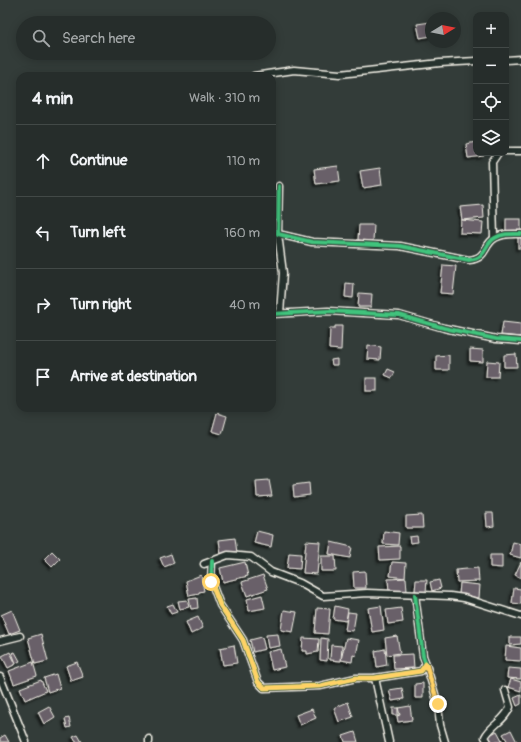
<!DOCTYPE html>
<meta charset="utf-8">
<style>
body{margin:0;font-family:Pangolin,sans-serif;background:#323937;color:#f1f3f6}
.controls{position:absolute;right:12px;top:12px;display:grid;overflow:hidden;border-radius:8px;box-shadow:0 2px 10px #0003}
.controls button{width:36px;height:36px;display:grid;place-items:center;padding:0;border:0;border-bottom:1px solid #424947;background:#262d2b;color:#f1f3f6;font:20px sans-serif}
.compass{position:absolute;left:425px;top:12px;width:36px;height:36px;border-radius:50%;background:#262d2b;box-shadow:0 2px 10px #0003;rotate:80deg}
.stop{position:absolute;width:12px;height:12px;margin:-9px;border:3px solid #ffd166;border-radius:50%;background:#fff}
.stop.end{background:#ffd166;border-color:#fff;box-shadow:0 1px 4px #0008}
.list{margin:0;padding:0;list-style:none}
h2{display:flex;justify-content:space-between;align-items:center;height:52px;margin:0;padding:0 16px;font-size:17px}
h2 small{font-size:13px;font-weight:400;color:#a4a8a9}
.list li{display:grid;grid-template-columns:26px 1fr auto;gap:12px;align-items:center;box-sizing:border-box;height:72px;padding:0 16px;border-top:1px solid #424947}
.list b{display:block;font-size:15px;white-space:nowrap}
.list em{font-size:13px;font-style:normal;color:#a4a8a9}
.icon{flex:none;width:22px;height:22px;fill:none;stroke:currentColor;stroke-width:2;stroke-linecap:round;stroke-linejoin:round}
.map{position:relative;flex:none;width:521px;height:742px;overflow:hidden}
.search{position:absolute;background:#262d2b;box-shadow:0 2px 10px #0003;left:16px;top:16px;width:260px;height:44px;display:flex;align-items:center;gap:10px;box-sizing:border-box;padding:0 14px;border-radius:22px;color:#a4a8a9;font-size:15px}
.panel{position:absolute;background:#262d2b;box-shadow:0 2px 10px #0003;left:16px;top:72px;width:260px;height:340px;border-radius:12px}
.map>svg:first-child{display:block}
.building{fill:#696169;stroke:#f4f1e8;filter:url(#shadow)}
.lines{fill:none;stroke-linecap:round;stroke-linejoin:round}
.minor-casing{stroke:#f4f1e8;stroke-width:9}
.minor{stroke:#26332d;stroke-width:6}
.cycleway-casing{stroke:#26332d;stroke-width:6}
.cycleway{stroke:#40c37c;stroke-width:4}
.route{stroke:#ffd166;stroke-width:5}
</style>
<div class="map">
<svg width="521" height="742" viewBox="0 0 521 742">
<defs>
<filter id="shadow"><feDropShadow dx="-2.5" dy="2.5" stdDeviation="1" flood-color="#0009"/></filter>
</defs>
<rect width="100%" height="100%" fill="#333c39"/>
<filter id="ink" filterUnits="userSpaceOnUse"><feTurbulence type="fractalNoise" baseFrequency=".025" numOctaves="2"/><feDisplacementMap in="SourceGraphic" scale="8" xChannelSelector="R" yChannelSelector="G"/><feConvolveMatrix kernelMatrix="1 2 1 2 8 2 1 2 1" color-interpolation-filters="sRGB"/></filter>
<g filter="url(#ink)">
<g class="building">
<path d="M431,22V36L420,38L417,24Z"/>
<path d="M476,142V153H483L484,156L468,158L466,144Z"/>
<path d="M338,166L340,181L316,184L314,169Z"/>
<path d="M380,168L382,185L363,188L360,171Z"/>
<path d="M483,205L484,218L462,220L460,207Z"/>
<rect x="506" y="219" width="15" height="13"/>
<path d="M461,220L483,222L482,234L460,233Z"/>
<path d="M359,225H374L373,241L358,240Z"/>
<rect x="518" y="234" width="3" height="14"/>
<path d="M443,265L456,266L453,294L440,293Z"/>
<path d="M346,283L354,284L353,298L345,297Z"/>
<path d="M359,293L372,294L371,307H358Z"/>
<path d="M503,322L521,324V337L501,335Z"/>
<path d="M335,326H342L341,350L329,349L330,328H335Z"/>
<path d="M368,345L381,347L380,360L367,359Z"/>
<path d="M470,349L483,350V362L470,361Z"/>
<path d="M516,354L517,367H504V355Z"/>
<path d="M449,355V370H436V356Z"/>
<path d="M337,359V365H332L331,360Z"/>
<path d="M487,361L499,362L498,377H486Z"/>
<path d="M388,369L395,372L392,378L385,375Z"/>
<rect x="366" y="378" width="11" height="13"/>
<path d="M217,413L227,416L222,434L212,431Z"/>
<path d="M269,480L272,496L257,497L256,481Z"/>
<path d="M309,483L310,495L294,497L293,485Z"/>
<path d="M486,513H493L494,526L487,527Z"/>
<path d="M422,515L423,528H406V516Z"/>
<path d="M257,531L273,535L271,547L254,543Z"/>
<path d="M384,531L399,533L398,545L383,544Z"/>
<path d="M417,536L418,542L410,543L409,537Z"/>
<path d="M235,538L237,553L221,555L219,540Z"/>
<path d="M306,541L320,542L317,574L303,573Z"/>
<path d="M331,542L352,547L350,558L329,554Z"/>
<path d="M513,542L521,544V558L510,555Z"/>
<path d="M400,546V559L380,560L379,547Z"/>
<path d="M52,551L60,559L52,567L44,559Z"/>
<path d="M289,553L301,554L300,569L287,568Z"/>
<path d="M171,554L174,563L164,567L160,558Z"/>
<path d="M490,555H502V568L490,567Z"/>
<path d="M321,556H335L336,571H321Z"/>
<path d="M245,562L248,576L223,582L220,568Z"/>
<path d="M392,562L406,563L405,578L390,576Z"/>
<path d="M521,562V578L515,575Z"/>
<path d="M478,568L479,581L457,582L456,570Z"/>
<path d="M365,571L366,588H354L353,572Z"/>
<path d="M201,575L204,591L199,592V594L189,596L186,581Z"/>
<path d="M263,575L268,589L247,596L242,582Z"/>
<path d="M406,578L407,591L389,592L388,579Z"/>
<path d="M416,580H427L426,592L415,591Z"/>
<path d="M439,580L441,588L432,591L430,582Z"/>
<path d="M460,583L480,585L479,598L459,595Z"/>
<path d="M514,588L521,589V604L512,603Z"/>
<path d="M262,595L265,608L249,611L247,599Z"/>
<path d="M197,598L198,608L191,609L189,599Z"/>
<path d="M187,600L189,607L180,609L178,601Z"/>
<path d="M173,604L177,612L171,614L167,606Z"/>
<path d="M335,606L348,609L346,621L333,619Z"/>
<path d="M381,606L384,630L372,632L368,608Z"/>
<path d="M317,608L330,609L328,634L315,633Z"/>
<path d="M401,608L403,622L388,624L386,610Z"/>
<path d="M12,610L20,630L9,634L1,615Z"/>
<path d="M284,610L297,612L293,632L281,630Z"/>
<path d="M348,612L356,613L353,631L345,630Z"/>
<path d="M198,617L203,628L191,634L186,622Z"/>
<path d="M41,634L48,661L35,664L28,638Z"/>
<path d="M278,634L280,646L268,648L266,635Z"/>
<path d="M397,636L400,653L387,655L385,638Z"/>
<path d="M262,637L265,649L253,652L250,640Z"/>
<path d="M510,637H521V644L510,645Z"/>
<path d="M303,638L319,639L318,652L307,654V651H302Z"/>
<path d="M321,638L328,639L327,661L320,660Z"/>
<path d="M346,638L359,640L356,656L353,655L352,662L341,660Z"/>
<path d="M234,645L237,663L223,665L220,648Z"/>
<path d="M331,645L342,646L341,661L330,660Z"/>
<path d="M506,646L521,648V661L505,660Z"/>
<path d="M281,649L285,667L272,670L268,652Z"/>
<path d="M385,649L387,665L377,667L375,651Z"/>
<path d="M10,652L16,664L8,668L2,656Z"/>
<path d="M15,652L20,661L16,663L12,653Z"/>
<path d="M413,654L414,668L394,669L393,655Z"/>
<path d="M33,662L37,676L14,684L9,671Z"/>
<path d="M77,662L83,677L71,681L66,666Z"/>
<path d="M508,668L521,669V679L507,678Z"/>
<path d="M56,674L60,688L48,692L44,678Z"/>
<path d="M511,679L521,682V691L508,687Z"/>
<path d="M41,680L46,691L25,700L20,688Z"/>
<path d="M423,683V698H415V684Z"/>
<path d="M402,688L404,699L392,701L389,690Z"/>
<path d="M521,695V704L517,706L514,698Z"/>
<path d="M348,702L353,717L339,722L334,708Z"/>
<path d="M49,706L55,717L44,724L38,712Z"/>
<path d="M410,706L412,720L398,722L397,716L400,715L398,708Z"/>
<rect x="393" y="708" width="5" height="7"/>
<path d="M312,709L316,718L300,725L296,715Z"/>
<path d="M69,718L71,727L67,728L65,719Z"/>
<path d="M511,730L517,742H508L503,734Z"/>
<path d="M497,731L503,742H491L488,736Z"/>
<path d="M355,732L358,742H345L343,736Z"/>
<path d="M5,735L9,742H0V738Z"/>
<path d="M78,735L82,742H76L73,737Z"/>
</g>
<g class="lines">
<defs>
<g id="minor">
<path d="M506,60L521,59"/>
<path d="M254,76L294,70L340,74L440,63L476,61"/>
<path d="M506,151H521"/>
<path d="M279,186L278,234L312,242L400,246L469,260C488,258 483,245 495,238C503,233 512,234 521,234"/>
<path d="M278,234L283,273L280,313"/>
<path d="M494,238L492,162L498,153"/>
<path d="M272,314L328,311L399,315L444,328L496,339L521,341"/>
<path d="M212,561L211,581L220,605L243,640L258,682L264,688L320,686L356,678H375L421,671L426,664L423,656L415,595"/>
<path d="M204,564L228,555L251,557L271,572L300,583L323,596L367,593L450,596L464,598L521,616"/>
<path d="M0,641L20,636"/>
<path d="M426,664L438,704L440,725L445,742"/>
<path d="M0,677L26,742"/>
<path d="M375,678L389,742"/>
<path d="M149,739V742"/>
<path d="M488,742L485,737C491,725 505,721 510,707L505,690"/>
</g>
</defs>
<use href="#minor" class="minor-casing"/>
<use href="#minor" class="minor"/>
<defs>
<g id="cycleway">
<path d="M279,186L278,234L312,242L400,246L469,260C488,258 483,245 495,238C503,233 512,234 521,234"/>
<path d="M272,314L328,311L399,315L444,328L496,339L521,341"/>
<path d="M212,561L211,581L220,605L243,640L258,682L264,688L320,686L356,678H375L421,671L426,664L423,656L415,595"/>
</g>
</defs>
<use href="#cycleway" class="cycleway-casing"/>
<use href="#cycleway" class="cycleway"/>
</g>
</g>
<g class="lines" filter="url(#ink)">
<path class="route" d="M211,582L220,605L243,640L258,682L264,688L320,686L356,678H375L421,671L426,664L438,704"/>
</g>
</svg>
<div class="controls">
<button>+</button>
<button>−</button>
<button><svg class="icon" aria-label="locate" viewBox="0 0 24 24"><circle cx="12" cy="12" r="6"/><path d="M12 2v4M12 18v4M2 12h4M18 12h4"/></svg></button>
<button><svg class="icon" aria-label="layers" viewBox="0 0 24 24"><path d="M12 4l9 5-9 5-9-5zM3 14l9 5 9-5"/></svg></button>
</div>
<svg class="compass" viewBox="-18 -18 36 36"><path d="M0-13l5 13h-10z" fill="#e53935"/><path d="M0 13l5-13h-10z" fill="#a4a8a9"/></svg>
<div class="stop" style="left:211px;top:582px"></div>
<div class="stop end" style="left:438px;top:704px"></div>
<div class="search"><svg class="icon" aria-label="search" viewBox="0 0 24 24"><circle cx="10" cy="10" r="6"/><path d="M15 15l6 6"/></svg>Search here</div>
<section class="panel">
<h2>4 min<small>Walk · 310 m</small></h2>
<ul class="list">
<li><svg class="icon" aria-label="ahead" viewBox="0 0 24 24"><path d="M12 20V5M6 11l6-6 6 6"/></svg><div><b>Continue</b></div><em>110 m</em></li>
<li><svg class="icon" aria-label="left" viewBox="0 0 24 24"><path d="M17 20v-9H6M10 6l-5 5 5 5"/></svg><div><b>Turn left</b></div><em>160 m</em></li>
<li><svg class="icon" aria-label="right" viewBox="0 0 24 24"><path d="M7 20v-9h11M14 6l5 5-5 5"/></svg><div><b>Turn right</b></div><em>40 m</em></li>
<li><svg class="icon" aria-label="arrive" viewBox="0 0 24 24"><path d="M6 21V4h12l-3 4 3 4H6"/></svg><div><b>Arrive at destination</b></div></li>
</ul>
</section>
</div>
